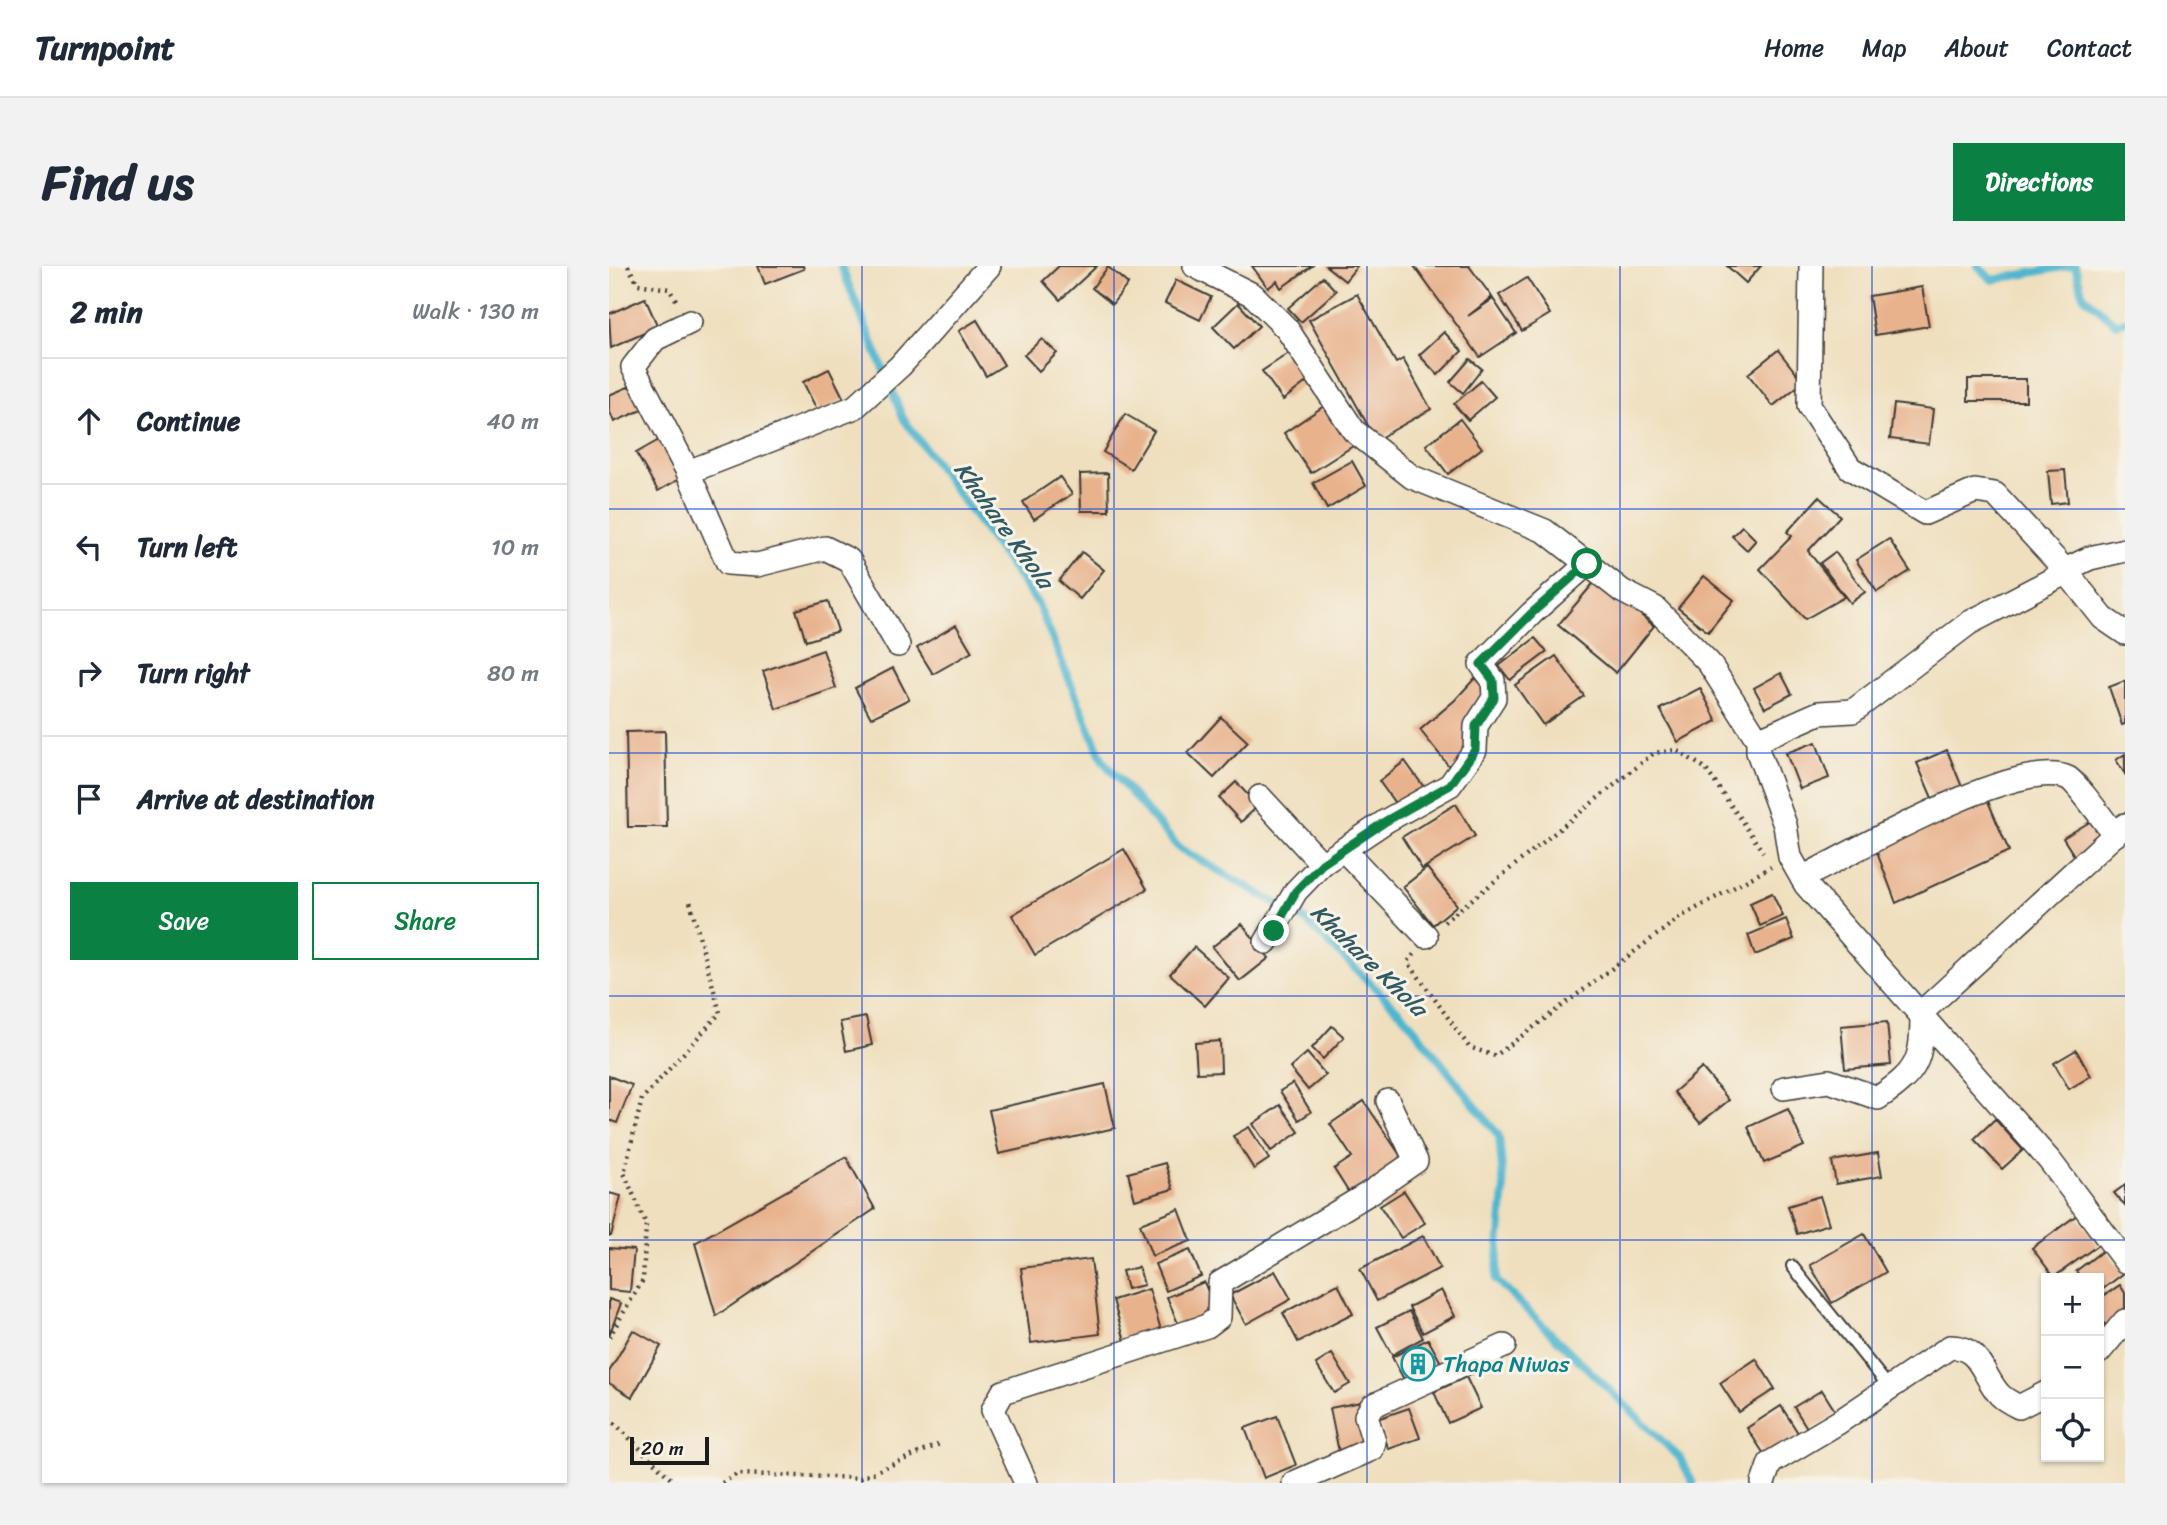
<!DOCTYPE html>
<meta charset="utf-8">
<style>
body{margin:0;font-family:Sriracha,sans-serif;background:#f2f2f3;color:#1f2937}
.controls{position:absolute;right:21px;bottom:21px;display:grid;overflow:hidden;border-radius:0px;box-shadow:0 2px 5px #0004}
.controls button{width:63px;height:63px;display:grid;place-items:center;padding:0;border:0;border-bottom:2px solid #e0e1e3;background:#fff;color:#1f2937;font:35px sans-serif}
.scale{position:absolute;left:21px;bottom:18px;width:79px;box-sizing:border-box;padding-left:7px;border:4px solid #1c1c1c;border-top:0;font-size:19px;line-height:24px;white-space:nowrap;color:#1c1c1c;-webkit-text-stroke:5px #f7f3e8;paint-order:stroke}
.stop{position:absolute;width:21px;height:21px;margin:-16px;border:5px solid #0b8043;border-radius:50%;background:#fff}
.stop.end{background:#0b8043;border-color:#fff;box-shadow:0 2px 7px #0008}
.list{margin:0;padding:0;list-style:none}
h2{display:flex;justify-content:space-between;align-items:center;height:91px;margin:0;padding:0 28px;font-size:30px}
h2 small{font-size:23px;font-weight:400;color:#747a83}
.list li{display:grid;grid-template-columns:46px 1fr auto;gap:21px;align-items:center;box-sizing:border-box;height:126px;padding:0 28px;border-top:2px solid #e0e1e3}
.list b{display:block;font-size:26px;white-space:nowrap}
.list em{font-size:23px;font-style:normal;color:#747a83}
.actions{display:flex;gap:14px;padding:21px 28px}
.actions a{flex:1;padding:16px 0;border:2px solid #0b8043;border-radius:0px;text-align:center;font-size:24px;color:#0b8043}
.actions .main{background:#0b8043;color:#fff}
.icon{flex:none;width:38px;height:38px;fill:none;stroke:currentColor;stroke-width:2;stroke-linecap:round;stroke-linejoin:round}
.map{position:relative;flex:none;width:1516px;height:1217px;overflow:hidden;border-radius:0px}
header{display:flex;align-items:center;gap:42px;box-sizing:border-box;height:98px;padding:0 35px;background:#fff;border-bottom:2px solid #e0e1e3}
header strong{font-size:33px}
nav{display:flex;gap:38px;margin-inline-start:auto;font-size:24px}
.intro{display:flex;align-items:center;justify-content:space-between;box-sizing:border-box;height:168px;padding:0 42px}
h1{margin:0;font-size:49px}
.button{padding:18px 32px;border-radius:0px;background:#0b8043;color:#fff;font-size:24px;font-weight:700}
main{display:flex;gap:42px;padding:0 42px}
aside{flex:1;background:#fff;border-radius:0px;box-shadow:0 2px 5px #0004}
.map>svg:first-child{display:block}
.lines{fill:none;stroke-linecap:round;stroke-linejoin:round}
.stream{stroke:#50b6cf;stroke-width:8}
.building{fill:#e8b28d}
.service-casing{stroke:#3c3934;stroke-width:14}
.minor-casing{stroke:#3c3934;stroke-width:26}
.path{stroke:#3c3934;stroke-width:4.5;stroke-dasharray:2 5;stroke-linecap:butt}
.service{stroke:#fff;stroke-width:10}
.minor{stroke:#fff;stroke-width:23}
.route{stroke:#0b8043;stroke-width:9}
.grid{fill:none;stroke:#1d4ed8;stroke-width:2;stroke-opacity:0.55}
.labels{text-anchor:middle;stroke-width:6;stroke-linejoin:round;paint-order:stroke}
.culture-label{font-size:23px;fill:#0d838f;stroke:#f7f3e8;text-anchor:start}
.water-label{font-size:24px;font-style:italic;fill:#315a64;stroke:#f7f3e8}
</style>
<header>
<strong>Turnpoint</strong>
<nav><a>Home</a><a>Map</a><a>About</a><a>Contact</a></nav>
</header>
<div class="intro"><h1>Find us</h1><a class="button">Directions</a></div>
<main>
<aside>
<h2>2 min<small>Walk · 130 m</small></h2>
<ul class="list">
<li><svg class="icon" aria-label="ahead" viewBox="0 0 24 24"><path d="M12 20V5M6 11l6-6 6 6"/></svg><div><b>Continue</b></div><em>40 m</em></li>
<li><svg class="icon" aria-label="left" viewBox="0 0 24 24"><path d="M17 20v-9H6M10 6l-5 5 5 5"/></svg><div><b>Turn left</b></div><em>10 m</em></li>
<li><svg class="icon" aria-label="right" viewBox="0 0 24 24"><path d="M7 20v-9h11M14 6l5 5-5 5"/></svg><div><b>Turn right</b></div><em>80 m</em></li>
<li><svg class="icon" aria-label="arrive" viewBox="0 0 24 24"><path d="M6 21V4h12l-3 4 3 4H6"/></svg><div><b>Arrive at destination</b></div></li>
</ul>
<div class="actions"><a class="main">Save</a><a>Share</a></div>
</aside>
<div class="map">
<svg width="1516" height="1217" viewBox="0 0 1516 1217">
<rect width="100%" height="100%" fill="#f7f3e8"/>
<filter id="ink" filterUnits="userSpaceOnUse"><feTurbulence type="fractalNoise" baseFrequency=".0143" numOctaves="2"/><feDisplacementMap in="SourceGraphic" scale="14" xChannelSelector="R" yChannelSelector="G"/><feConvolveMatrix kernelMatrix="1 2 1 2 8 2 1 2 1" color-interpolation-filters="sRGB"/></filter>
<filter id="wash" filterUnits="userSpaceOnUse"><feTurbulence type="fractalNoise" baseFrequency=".00686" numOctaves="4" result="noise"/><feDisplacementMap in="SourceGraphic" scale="28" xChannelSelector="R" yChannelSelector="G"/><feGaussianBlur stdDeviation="1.57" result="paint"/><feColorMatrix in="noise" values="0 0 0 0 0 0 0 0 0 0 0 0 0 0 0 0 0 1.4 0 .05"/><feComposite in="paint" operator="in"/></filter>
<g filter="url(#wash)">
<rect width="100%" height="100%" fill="#efdfbe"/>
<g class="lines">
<g class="stream">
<path d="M232,0L294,152L429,338L494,495L570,582L695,653L797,752L890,870L895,924L887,1014L1071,1192L1084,1217"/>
<path d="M1369,0L1383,14L1460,0"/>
<path d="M1466,0L1474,29L1507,58L1516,55"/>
</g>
</g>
<g id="blocks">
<g class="building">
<path d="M149,0H194L195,3L156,18Z"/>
<path d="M450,0H488L451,34L434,15Z"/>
<path d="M643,0H703L672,22L668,15L659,22Z"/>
<path d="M717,0H748L736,15Z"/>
<path d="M805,0H860L883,31L859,50L884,33L907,67L871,91Z"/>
<path d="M1118,0H1152L1137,17Z"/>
<path d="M499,1L519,18L503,38L483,22Z"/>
<path d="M714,11L727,25L692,56L679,42Z"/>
<path d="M918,12L941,48L913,65L890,29Z"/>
<path d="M567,14L602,31L591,54L556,37Z"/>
<path d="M1313,21L1320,60L1266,69L1260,30Z"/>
<path d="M748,28L787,97L794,93L822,143L767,174L700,54Z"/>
<path d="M36,32L49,61L2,82L0,48Z"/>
<path d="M629,37L650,60L625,83L604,61Z"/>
<path d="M368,54L395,99L377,110L350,65Z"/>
<path d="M835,66L853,85L829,109L810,89Z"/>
<path d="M433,73L448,87L430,105L415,89Z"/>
<path d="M1169,84L1194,116L1164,140L1139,108Z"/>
<path d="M680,87L700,114L674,134L653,105Z"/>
<path d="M861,93L873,103L854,127L841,116Z"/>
<path d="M220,103L235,133L209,146L194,116Z"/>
<rect x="1359" y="113" width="58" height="22"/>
<path d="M872,115L886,131L859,154L845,138Z"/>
<path d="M24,119L35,143L5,156L0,143V129Z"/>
<path d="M718,138L744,180L702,207L675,167Z"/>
<path d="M1285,138L1324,143L1320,178L1281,173Z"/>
<path d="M516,148L545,165L522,203L494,186Z"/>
<path d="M851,153L873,182L839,208L817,179Z"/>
<path d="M50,174L72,212L49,225L27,187Z"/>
<path d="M743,195L757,220L718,243L704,217Z"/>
<path d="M1456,204L1459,236L1442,238L1439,205Z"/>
<path d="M499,207L500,245H472L471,208Z"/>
<path d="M451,211L463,228L425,253L414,236Z"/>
<path d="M1210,231L1231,250L1199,285L1235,331L1196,353L1151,303L1183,270L1178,266Z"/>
<path d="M1133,260L1147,274L1138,284L1123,270Z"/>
<path d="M1280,273L1301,305L1268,326L1247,294Z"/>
<path d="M473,286L495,304L471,333L450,315Z"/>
<path d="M1226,286L1256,326L1241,337L1211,297Z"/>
<path d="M1095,310L1125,334L1099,366L1069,342Z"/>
<path d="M988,313L1045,360L1007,407L949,359Z"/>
<path d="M219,335L229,365L197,375L187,344Z"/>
<path d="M347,359L363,386L324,408L308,382Z"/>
<path d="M926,372L938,386L901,414L890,400Z"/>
<path d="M214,384L227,422L167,443L154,405Z"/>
<path d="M947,390L975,430L934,459L906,419Z"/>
<path d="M284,402L300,433L262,452L246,422Z"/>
<path d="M1172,407L1183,428L1156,442L1145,422Z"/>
<path d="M866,412L880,430L856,488L843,504L811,464L846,434Z"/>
<path d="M1516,415V458L1513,459L1500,421Z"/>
<path d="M1091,422L1108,455L1069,476L1051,443Z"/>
<path d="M612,451L639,476L605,512L579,487Z"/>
<path d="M56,465L58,561H19L17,466Z"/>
<path d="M1207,476L1220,512L1191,523L1177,487Z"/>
<path d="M1338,484L1355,526L1326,539L1308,497Z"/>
<path d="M1516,488V508L1507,494Z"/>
<path d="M796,495L817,524L791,544L770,515Z"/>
<path d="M627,516L649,540L632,556L610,532Z"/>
<path d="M1376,528L1400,585L1287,637L1266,581Z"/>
<path d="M847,538L866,570L813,603L793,571Z"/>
<path d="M1484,554L1496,573L1468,594L1454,572Z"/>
<path d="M515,583L538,623L426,689L403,649Z"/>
<path d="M818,602L848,639L824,659L794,621Z"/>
<path d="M1163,627L1174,650L1151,660L1141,637Z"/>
<path d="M1177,653L1185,673L1146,689L1139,669Z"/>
<path d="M633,658L660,692L631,715L603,681Z"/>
<path d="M585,681L620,712L596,740L561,708Z"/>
<path d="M257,751L263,779L237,785L231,756Z"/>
<path d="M1278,756L1282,799L1236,803L1232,760Z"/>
<path d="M723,760L735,771L714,793L703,782Z"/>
<path d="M611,775L612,806L588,807L586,777Z"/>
<path d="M1467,784L1482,810L1460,823L1445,797Z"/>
<path d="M698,787L717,809L699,824L681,802Z"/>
<path d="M1093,802L1120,834L1091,857L1065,826Z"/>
<path d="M0,810L23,819L8,857L0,854Z"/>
<path d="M684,817L702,846L690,854L671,825Z"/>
<path d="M496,818L506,862L390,888L380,844Z"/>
<path d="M755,835L795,895L742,930L725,903L743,891L721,858Z"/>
<path d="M671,839L690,866L662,885L644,858Z"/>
<path d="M1179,843L1195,880L1155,897L1139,861Z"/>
<path d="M1386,853L1414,884L1393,903L1365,873Z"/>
<path d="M640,861L660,893L645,903L624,870Z"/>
<path d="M1269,887L1273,910L1227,918L1223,895Z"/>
<path d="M237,891L266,943L107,1050L86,977Z"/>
<path d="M556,897L564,923L526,934L519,907Z"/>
<path d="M1516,919V940L1505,927Z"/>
<path d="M795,925L816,957L792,972L771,940Z"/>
<path d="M0,927L12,930L2,970H0Z"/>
<path d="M1211,930L1220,958L1188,968L1179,940Z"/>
<path d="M570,943L582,975L543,990L531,958Z"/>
<path d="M1468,949L1489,979L1445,1011L1423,982Z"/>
<path d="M1255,968L1277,1006L1223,1037L1201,999Z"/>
<path d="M814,970L831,1002L768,1035L751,1003Z"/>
<path d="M0,982L25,984L21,1026L0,1024Z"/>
<path d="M1496,983L1515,1007L1490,1026V1012H1472L1467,1005Z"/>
<path d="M581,984L592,1010L557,1025L546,998Z"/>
<path d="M482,993L491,1068L422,1077L412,1002Z"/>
<path d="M530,1001L535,1019L518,1023L513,1005Z"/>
<path d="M666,1005L682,1033L637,1058L621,1029Z"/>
<path d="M595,1016L607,1045L570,1060L558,1031Z"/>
<path d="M729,1018L744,1048L689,1076L674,1047Z"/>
<path d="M1511,1019L1516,1027V1046L1496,1059L1490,1050V1033Z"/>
<path d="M540,1023L552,1064L516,1075L504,1034Z"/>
<path d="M832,1024L846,1050L814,1067L800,1041Z"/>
<path d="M0,1033L12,1037L0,1070Z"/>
<path d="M800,1045L814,1072L783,1089L768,1061Z"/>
<path d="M24,1064L52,1080L23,1131L0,1117V1106Z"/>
<path d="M819,1073L836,1104L800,1123L783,1091Z"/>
<path d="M723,1088L741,1118L725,1127L707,1098Z"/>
<path d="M1147,1093L1166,1123L1130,1146L1111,1117Z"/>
<path d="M857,1111L872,1142L839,1157L825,1126Z"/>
<path d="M1213,1124L1228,1148L1200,1165L1185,1141Z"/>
<path d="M752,1136L760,1179L730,1186L721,1142Z"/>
<path d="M1172,1140L1191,1170L1157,1191L1138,1162Z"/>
<path d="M800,1142L811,1172L780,1183L768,1153Z"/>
<path d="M668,1150L687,1199L655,1212L636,1162Z"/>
</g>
</g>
</g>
<g filter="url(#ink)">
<use href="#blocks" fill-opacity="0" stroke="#3c3934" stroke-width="2"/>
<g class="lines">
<defs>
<path id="service" d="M1183,1000L1280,1121"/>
<g id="minor">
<path d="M586,0L644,29L678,63L745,165L803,211L936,265L1013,325L1046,342L1100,397L1149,474V486L1176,559L1181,591L1197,619L1441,895L1516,995"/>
<path d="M1202,0L1200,140L1241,202L1316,247L1366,225L1386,228L1456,304L1494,352L1516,367"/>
<path d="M79,206L24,101L46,73L81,56"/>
<path d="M1456,304L1481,292L1516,284"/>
<path d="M289,379L240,294L216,282L148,299L119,297L79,206L246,141L291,100L380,0"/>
<path d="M1149,474L1210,447L1244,445L1360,357L1456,307"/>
<path d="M651,531L713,598L777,555L841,519L866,484L867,460L885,432L884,414L872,398L923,347L978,298"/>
<path d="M735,584L817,670"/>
<path d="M1193,612C1242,587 1411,489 1459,512C1467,516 1498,559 1506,569"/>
<path d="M657,676L687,625L713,598"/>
<path d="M1175,822L1220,815L1269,832C1310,805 1313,794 1313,746L1516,559"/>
<path d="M1490,1086L1516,1055"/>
<path d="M417,1217L384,1144L394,1126L598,1060L610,1051L611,1017L762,926L807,895L779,835"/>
<path d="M685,1217L763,1183L765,1176L757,1150L763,1140L895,1080"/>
<path d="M1154,1217L1161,1197L1230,1156L1341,1081C1372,1080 1373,1110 1391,1129C1396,1134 1404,1138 1410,1141L1437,1127"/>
</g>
</defs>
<use href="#service" class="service-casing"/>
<use href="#minor" class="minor-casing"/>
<g class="path">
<path d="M19,0L29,18L60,23L69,37"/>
<path d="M835,656L1045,487L1067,484L1096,502L1154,586"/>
<path d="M805,688L799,696L860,781L886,790L1073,650L1162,601"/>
<path d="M0,1071L34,1014L37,958L15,907L33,833L111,747L80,632"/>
<path d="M0,1152L66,1217"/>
<path d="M113,1217L128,1208L252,1212L333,1177"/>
</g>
<use href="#service" class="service"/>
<use href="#minor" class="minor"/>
</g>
</g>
<g class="lines" filter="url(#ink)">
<path class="route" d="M665,665L687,625L713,598L777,555L841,519L866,484L867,460L885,432L884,414L872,398L923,347L978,298"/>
</g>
<path class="grid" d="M253,0V1217M505,0V1217M758,0V1217M1011,0V1217M1263,0V1217M0,243H1516M0,487H1516M0,730H1516M0,974H1516"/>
<defs>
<symbol id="building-ring" viewBox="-11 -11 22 22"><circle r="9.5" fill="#f7f3e8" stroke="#0f9aa8" stroke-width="1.5"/><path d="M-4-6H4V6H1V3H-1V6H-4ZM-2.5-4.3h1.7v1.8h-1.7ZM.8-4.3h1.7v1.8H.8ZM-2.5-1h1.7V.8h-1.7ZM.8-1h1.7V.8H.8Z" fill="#0f9aa8"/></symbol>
</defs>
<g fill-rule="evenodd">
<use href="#building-ring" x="790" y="1079" width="38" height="38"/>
</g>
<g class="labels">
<g class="culture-label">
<text x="834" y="1106">Thapa Niwas</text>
</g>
<g class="water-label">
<text transform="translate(395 259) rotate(54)" y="8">Khahare Khola</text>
<text transform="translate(760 694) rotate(44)" y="8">Khahare Khola</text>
</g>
</g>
</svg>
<div class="controls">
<button>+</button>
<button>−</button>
<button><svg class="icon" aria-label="locate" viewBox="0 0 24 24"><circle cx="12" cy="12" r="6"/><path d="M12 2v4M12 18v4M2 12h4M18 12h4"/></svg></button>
</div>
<div class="scale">20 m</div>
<div class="stop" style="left:978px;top:298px"></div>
<div class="stop end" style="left:665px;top:665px"></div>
</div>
</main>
